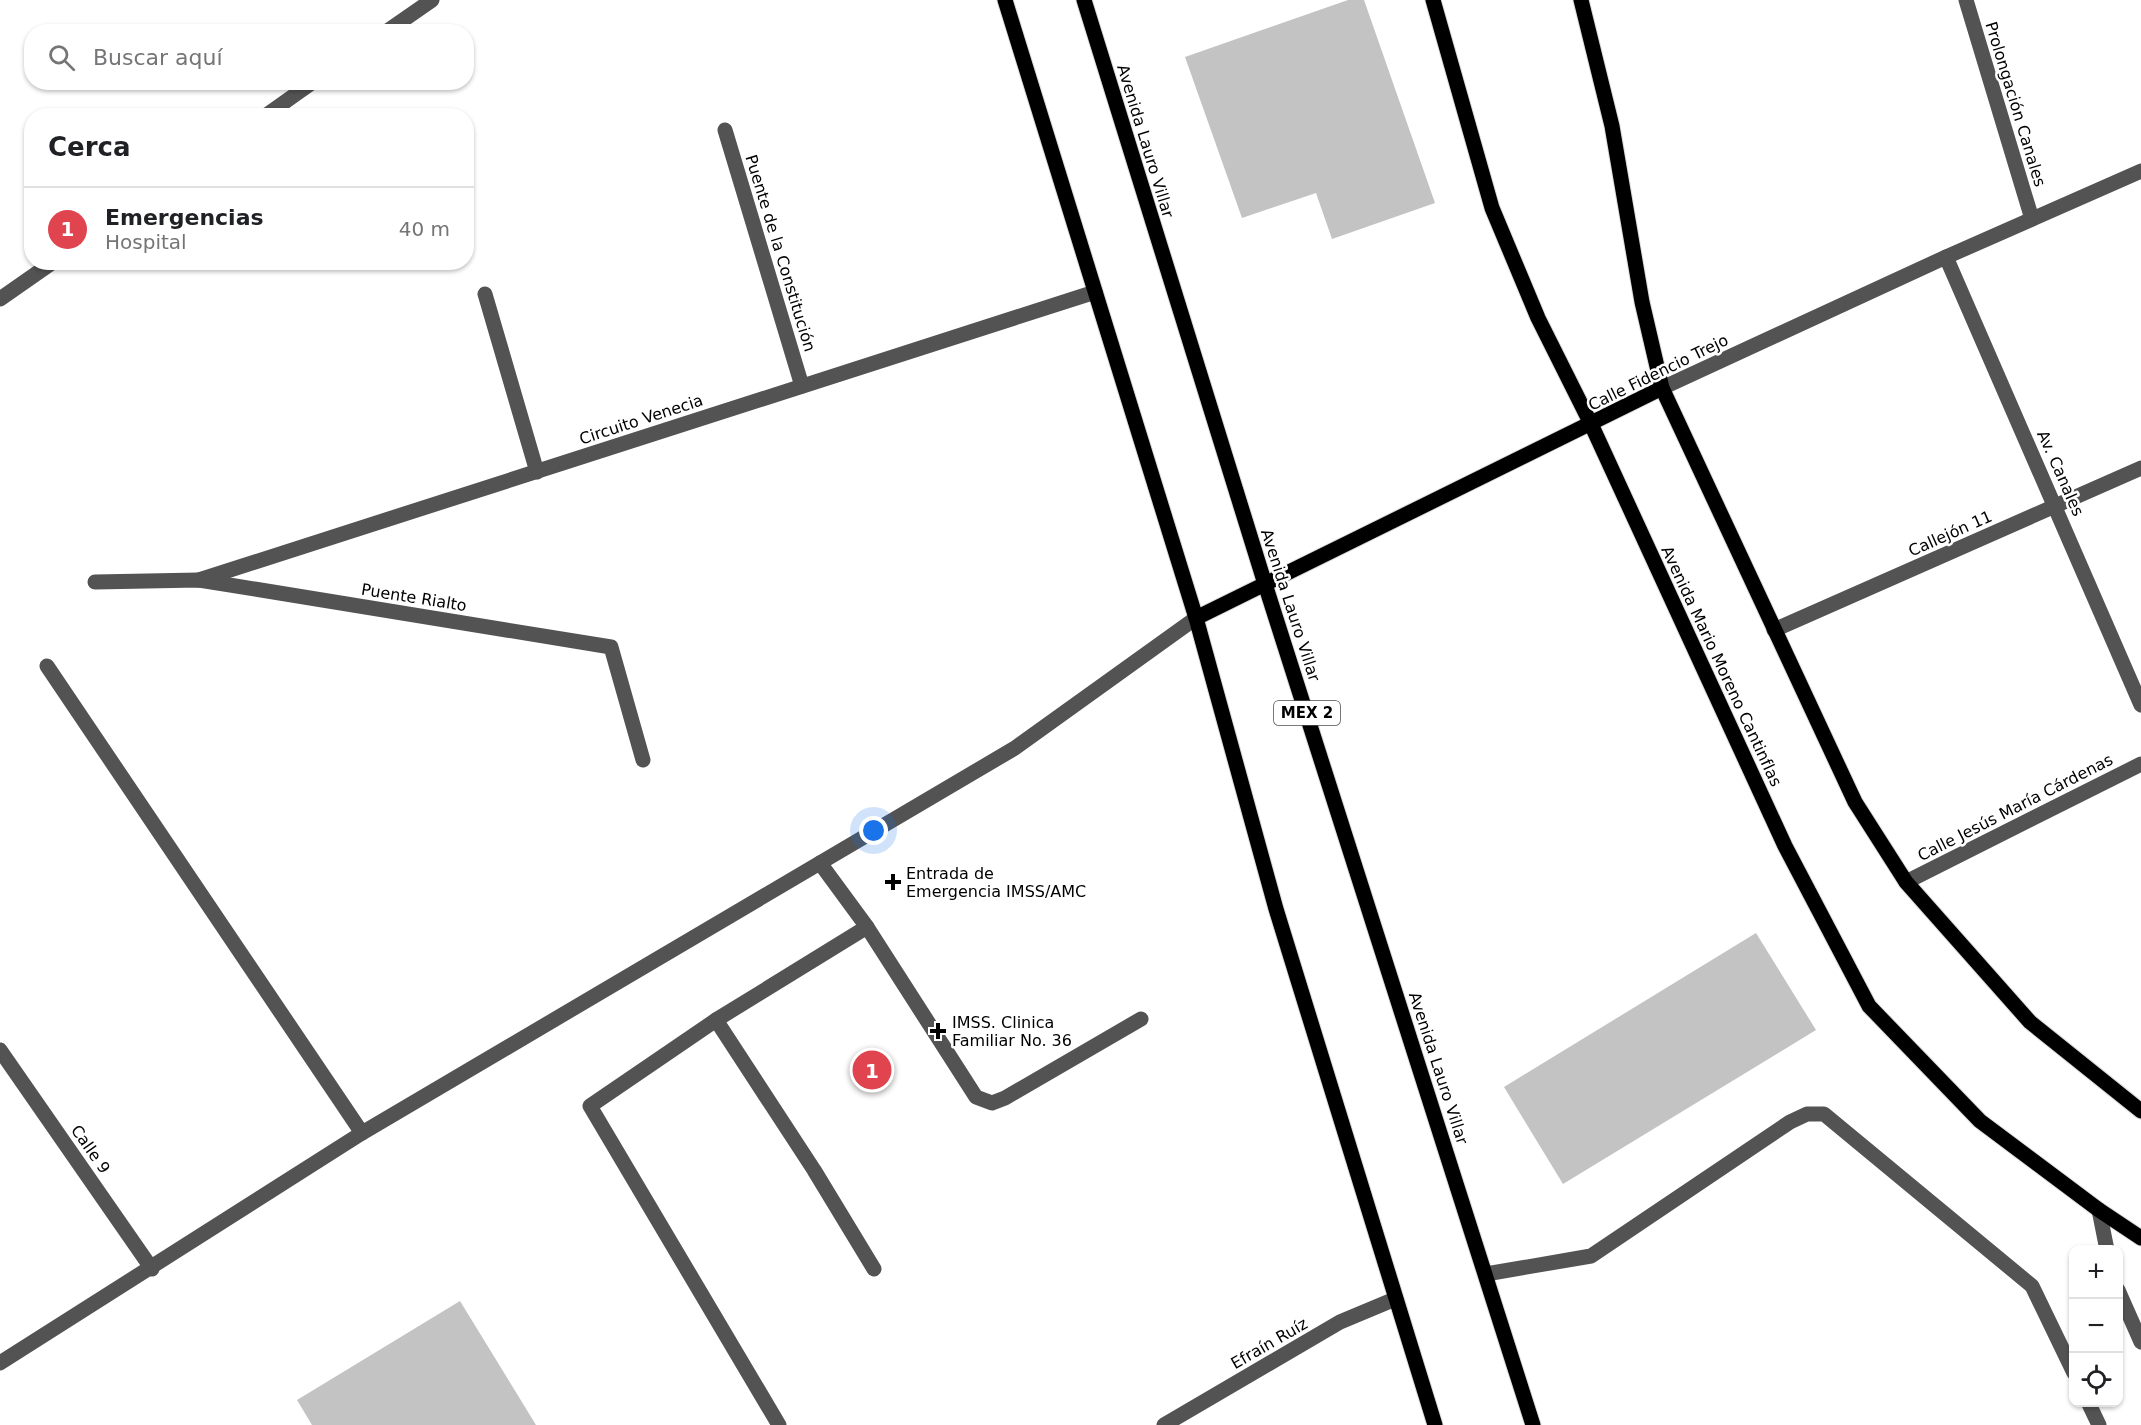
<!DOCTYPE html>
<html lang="es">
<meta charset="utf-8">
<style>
body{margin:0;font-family:"DejaVu Sans",sans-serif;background:#f2f2f2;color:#202124}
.controls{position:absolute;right:18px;bottom:18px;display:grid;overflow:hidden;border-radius:12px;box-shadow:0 2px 4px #0004}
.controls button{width:54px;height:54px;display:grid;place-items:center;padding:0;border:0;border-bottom:2px solid #e0e0e0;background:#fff;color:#202124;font:30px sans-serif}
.you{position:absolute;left:874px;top:831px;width:21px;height:21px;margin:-15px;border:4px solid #fff;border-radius:50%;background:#1a73e8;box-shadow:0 0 0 9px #1a73e833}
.badge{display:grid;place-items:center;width:39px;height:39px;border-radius:50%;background:#000;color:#fff;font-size:20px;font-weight:700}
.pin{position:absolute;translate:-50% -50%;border:3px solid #fff;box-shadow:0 2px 6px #0006}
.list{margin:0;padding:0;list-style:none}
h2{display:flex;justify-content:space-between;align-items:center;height:78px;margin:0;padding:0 24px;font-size:26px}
h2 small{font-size:20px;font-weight:400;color:#757577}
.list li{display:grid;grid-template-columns:39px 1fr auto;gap:18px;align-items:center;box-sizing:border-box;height:84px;padding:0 24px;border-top:2px solid #e0e0e0}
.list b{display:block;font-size:22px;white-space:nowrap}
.list p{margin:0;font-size:20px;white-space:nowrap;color:#757577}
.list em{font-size:20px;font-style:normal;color:#757577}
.icon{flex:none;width:33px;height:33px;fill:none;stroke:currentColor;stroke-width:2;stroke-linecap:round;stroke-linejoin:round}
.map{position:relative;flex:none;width:2141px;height:1425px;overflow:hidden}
.search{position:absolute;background:#fff;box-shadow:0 2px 4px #0004;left:24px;top:24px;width:450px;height:66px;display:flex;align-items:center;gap:15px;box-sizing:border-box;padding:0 21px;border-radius:24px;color:#757577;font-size:22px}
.panel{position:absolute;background:#fff;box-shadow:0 2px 4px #0004;left:24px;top:108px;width:450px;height:162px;border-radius:24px}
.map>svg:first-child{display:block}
.building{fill:#c3c3c3}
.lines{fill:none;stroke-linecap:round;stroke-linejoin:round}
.major-casing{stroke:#dbdbdb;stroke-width:17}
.minor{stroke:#535353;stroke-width:15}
.major{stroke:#000;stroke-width:15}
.poi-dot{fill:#000;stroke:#fff;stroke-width:2}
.labels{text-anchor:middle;stroke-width:5;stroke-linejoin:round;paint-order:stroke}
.shield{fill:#fff;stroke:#4c4c4c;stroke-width:1.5}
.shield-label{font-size:15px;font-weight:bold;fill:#000}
.street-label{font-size:16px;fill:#000;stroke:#fff}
.poi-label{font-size:16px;fill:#000;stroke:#fff;text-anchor:start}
</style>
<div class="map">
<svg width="2141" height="1425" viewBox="0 0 2141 1425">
<rect width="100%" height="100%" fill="#fff"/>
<g class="building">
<path d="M1348,0H1364L1435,203L1332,239L1316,193L1242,218L1185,57Z"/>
<path d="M1756,933L1816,1030L1563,1184L1504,1087Z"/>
<path d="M460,1301L536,1425H312L297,1400Z"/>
</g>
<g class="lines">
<defs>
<g id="major">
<path d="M1005,0L1196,618L1276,909L1435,1425"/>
<path d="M1084,0L1265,584L1533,1425"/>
<path d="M1433,0L1492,208L1538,318L1591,424L1785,846L1869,1006L1980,1121L2099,1210L2141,1238"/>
<path d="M1581,0L1612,126L1642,302L1662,388L1855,802L1906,882L2030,1022L2141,1111"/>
<path d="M1196,618L1662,388"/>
</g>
</defs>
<use href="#major" class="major-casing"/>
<g class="minor">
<path d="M1966,0L2032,219"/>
<path d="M386,32L432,0"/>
<path d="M265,116L313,82"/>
<path d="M725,130L802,386"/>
<path d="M1946,257L2141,705"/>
<path d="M485,294L537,472"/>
<path d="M0,299L53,262"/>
<path d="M1662,388L1946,257L2141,171"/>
<path d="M199,580L1095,292"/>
<path d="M95,582L199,580L611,647L643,760"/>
<path d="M1774,630L2141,468"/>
<path d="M47,666L362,1133"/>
<path d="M820,863L867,927L976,1097L992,1103L1005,1098L1141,1019"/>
<path d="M1906,882L2141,764"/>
<path d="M716,1020L814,1170L874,1269"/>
<path d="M0,1050L152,1269"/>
<path d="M2099,1210L2107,1250"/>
<path d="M1486,1274L1591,1256L1790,1122L1807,1114H1824L2032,1286L2074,1373"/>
<path d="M2118,1290L2141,1342"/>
<path d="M0,1363L362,1133L1015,748L1196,618"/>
<path d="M2088,1402L2099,1425"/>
<path d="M779,1425L590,1106L716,1020L867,927"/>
<path d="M1164,1425L1340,1322L1395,1299"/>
</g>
<use href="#major" class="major"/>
</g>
<g class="poi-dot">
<path d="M890 873h6v6h6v6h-6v6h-6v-6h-6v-6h6z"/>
<path d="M935 1022h6v6h6v6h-6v6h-6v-6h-6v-6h6z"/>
</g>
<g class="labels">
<rect class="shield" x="1274" y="701" width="66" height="24" rx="4.5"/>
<g class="shield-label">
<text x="1307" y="718">MEX 2</text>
</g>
<g class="street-label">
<text transform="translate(2016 104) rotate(73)" y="6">Prolongación Canales</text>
<text transform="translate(1146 141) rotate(73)" y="6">Avenida Lauro Villar</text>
<text transform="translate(781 253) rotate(73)" y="6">Puente de la Constitución</text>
<text transform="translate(1658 372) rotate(-26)" y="6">Calle Fidencio Trejo</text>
<text transform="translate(641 419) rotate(-18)" y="6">Circuito Venecia</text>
<text transform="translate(2061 473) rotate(66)" y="6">Av. Canales</text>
<text transform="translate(1950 533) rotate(-24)" y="6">Callejón 11</text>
<text transform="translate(414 597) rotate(9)" y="6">Puente Rialto</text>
<text transform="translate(1291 605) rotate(72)" y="6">Avenida Lauro Villar</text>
<text transform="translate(1722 666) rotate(65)" y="6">Avenida Mario Moreno Cantinflas</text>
<text transform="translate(2015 807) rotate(-27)" y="6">Calle Jesús María Cárdenas</text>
<text transform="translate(1439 1068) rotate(72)" y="6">Avenida Lauro Villar</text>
<text transform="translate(91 1149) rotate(55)" y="6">Calle 9</text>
<text transform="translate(1269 1343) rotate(-30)" y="6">Efraín Ruíz</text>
</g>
<g class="poi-label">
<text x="906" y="879">Entrada de<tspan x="906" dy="18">Emergencia IMSS/AMC</tspan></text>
<text x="952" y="1028">IMSS. Clinica<tspan x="952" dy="18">Familiar No. 36</tspan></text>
</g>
</g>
</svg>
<div class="controls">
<button>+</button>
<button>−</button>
<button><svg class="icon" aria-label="locate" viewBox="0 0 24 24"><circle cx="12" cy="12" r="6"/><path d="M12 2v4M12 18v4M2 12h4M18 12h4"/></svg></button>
</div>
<div class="you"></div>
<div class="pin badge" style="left:872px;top:1070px;background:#e0444e">1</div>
<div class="search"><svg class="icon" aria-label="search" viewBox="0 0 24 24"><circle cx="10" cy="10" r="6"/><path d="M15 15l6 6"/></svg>Buscar aquí</div>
<section class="panel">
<h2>Cerca<small></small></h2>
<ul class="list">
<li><span class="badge" style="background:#e0444e">1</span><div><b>Emergencias</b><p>Hospital</p></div><em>40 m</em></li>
</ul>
</section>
</div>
